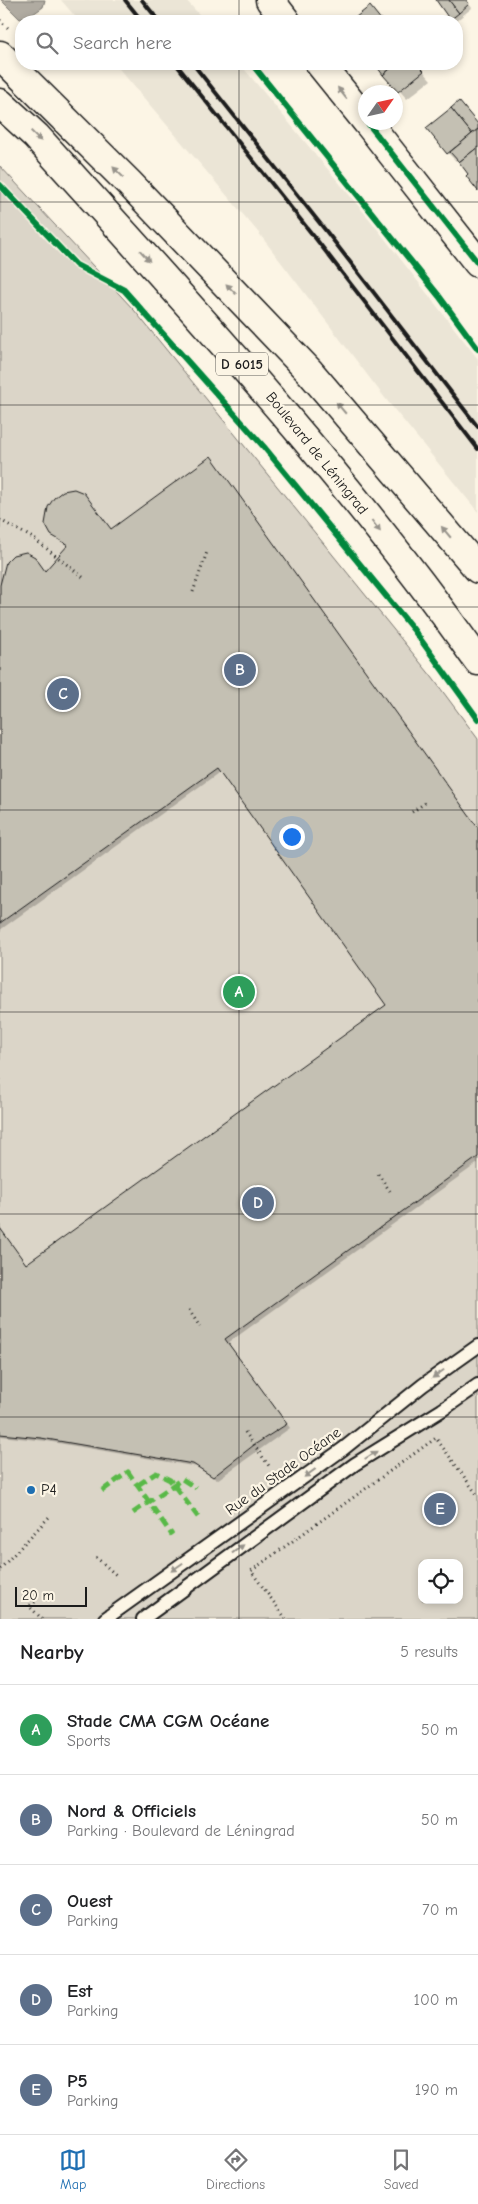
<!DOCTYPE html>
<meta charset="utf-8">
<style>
body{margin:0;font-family:"Comic Neue",sans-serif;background:#f2f2f2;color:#202124}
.controls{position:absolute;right:15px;bottom:15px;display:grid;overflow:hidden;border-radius:10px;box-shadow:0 2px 8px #0003}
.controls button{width:45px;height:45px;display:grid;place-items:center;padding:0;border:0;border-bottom:1px solid #e0e0e0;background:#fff;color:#202124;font:25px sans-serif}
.compass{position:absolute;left:358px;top:85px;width:45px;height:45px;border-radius:50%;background:#fff;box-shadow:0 2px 8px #0003;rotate:56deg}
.scale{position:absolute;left:15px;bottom:12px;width:72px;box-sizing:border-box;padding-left:5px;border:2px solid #1c1c1c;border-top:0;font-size:14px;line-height:18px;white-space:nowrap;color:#1c1c1c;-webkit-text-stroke:4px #fcf5e5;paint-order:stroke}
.you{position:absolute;left:291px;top:836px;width:18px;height:18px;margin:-12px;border:4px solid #fff;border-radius:50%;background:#1a73e8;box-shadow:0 0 0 8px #1a73e833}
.badge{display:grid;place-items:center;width:32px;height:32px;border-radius:50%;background:#1f6fb2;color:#fff;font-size:16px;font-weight:700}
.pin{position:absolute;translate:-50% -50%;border:2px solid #fff;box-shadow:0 1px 5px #0006}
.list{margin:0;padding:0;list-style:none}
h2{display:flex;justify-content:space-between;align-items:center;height:65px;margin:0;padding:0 20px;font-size:21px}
h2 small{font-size:16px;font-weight:400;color:#757577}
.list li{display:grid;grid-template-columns:32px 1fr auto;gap:15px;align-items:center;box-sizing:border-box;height:90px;padding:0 20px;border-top:1px solid #e0e0e0}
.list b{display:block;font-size:19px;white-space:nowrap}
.list p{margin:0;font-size:16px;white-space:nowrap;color:#757577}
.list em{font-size:16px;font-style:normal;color:#757577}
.icon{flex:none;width:28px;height:28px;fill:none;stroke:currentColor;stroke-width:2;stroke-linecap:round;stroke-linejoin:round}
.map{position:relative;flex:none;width:478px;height:1619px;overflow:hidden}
.search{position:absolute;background:#fff;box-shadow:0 2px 8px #0003;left:15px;right:15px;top:15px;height:55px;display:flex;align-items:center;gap:12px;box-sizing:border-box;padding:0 18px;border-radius:20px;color:#757577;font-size:19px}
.sheet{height:515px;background:#fff}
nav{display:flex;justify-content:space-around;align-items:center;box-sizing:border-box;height:70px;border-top:1px solid #e0e0e0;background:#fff;font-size:14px;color:#757577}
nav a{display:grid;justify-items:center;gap:2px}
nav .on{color:#1f6fb2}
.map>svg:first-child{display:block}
.built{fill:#ebe5d6}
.green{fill:#dbd5c8;stroke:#7c7872;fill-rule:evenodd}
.water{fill:#b0aba1;stroke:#75726c}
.shadow{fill:#0003}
.building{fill:#c4c0b3;stroke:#1c1c1c}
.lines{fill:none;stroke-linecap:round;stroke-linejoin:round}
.service-casing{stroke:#1c1c1c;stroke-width:16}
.tertiary-casing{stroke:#1c1c1c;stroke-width:31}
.primary-casing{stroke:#1c1c1c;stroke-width:31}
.path{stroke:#1c1c1c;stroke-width:3;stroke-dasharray:1 4;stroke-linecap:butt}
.service{stroke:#fcf5e5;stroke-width:12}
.tertiary{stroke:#fcf5e5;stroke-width:28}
.primary{stroke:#fcf5e5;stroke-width:28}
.rail{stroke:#1c1c1c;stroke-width:4}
.quiet{stroke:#58b947;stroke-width:5;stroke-dasharray:10 5;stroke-linecap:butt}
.cycleway-casing{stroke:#fcf5e5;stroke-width:9}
.cycleway{stroke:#00873e;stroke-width:6}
.oneway{fill:#97938b}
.grid{fill:none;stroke:#1c1c1c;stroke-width:1;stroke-opacity:0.55}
.poi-dot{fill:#1f6fb2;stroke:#fcf5e5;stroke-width:2}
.labels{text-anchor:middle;stroke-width:4.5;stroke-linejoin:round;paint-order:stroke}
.shield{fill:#fcf5e5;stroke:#5f5d58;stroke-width:1}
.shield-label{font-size:14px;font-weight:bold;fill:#1c1c1c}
.street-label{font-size:15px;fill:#1c1c1c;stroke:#fcf5e5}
.poi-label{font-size:15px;fill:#1c1c1c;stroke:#fcf5e5;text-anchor:start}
</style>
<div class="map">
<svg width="478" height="1619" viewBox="0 0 478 1619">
<rect width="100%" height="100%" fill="#fcf5e5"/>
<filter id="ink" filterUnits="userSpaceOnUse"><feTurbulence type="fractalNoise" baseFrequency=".02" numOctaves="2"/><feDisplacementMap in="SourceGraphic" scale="10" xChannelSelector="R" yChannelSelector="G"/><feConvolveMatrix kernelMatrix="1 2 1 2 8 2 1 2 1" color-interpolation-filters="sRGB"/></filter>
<g filter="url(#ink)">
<g class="built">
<path d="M61,0H186L205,21H79Z"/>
<path d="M115,64H240L371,221L478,359V512L385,398L258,232Z"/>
</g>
<path class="green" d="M0,166L134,310L432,677L478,739V1619H0ZM422,1563H459V1600H422Z"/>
<path class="water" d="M1,0H45L43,7L33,14L20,19Z"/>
<g class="shadow">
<path d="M437,0H466L472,8L456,21H454Z"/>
<path d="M376,64H417L431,80L407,99Z"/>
<path d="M478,125V189L470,174L458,159L456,161L448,153L428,128Z"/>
<path d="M111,530L478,828V1163L228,1343L290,1428L217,1480L198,1467L46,1441L0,1436V1228L26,1265L388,1005L221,771L0,930V591L46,573L69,546L52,535Z"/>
</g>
<g class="building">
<path d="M436,0H449L459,13L450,20Z"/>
<path d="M449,0H466L469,4L459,13Z"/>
<path d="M370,6L382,21H351Z"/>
<path d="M375,64H396L383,75Z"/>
<path d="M396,64H417L424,71L398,92L383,75Z"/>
<path d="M459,101L478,124V129L472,134L451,108Z"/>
<path d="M451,108L472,134L447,154L426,128Z"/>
<path d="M478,129V147L459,162L450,152Z"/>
<path d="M478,147V191L466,176L468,174L459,162Z"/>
<path d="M211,456L478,828V1157L225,1339L287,1424L254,1445L213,1477L193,1464L41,1438L0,1434V1228L26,1264L386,1005L217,768L0,923V585L6,562L13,555L26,552L35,557L45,571L68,545L51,535L45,524L48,507L54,498L63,491L74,489L84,493L111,529Z"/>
</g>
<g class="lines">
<defs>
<g id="service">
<path d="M105,1619L343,1449L423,1385L478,1346"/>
<path d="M143,1619L355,1464L442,1410L478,1385"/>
</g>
<g id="tertiary">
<path d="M270,0L286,21"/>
<path d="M320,64L366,121"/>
<path d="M367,122L478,263"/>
</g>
<g id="primary">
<path d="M0,55L129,183L310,372L478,569"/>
<path d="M0,103L36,136C190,306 346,474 478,661"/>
</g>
</defs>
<use href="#service" class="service-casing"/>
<use href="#tertiary" class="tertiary-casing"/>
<use href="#primary" class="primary-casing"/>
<g class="path">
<path d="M0,20L10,30"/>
<path d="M0,520L33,538L84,578"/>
<path d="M193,592L207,552"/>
<path d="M412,812L425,803"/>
<path d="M378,1174L390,1191"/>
<path d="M189,1310L200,1327"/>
<path d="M245,1432L269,1466"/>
<path d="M96,1557L116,1575"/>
<path d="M0,1569L51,1515"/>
<path d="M35,1602L29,1606L42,1619"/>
<path d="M286,1619L251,1571L436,1438L478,1496"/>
</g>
<use href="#service" class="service"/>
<use href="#tertiary" class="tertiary"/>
<use href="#primary" class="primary"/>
<g class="rail">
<path d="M125,0L142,21"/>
<path d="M142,0L159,21"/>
<path d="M176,64L316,239L478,449"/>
<path d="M193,64L326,231L478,427"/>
</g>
<g class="quiet">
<path d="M138,1485L156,1473L170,1480L198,1517"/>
<path d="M102,1491L128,1472L172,1535"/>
<path d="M133,1513L182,1479L196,1488"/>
</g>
<defs>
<g id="cycleway">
<path d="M252,64L439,296L478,349"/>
<path d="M367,122L478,263"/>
<path d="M0,185L76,265L124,290L264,447L413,629L478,719"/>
</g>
</defs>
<use href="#cycleway" class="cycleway-casing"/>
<use href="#cycleway" class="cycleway"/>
</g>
<defs><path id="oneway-solid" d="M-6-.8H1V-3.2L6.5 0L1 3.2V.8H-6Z" transform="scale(1.25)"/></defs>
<g class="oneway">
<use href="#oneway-solid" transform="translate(342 93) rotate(-128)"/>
<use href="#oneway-solid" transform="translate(36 136) rotate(45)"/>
<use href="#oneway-solid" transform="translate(118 172) rotate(-135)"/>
<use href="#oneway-solid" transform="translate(145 256) rotate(48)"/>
<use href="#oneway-solid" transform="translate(231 289) rotate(-134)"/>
<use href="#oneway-solid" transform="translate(341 408) rotate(-130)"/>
<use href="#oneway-solid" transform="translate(376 526) rotate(53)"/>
<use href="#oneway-solid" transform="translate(446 532) rotate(-130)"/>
<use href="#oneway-solid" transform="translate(438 1374) rotate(145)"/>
<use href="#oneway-solid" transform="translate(371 1455) rotate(-32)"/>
<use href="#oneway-solid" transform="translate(310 1473) rotate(144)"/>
<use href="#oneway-solid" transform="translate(238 1549) rotate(-36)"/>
<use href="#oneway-solid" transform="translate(177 1567) rotate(145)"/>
</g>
</g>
<path class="grid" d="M239,0V21M239,64V1619M0,202H478M0,405H478M0,607H478M0,810H478M0,1012H478M0,1214H478M0,1417H478"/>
<circle class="poi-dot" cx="31" cy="1490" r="5"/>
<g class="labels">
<rect class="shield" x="216" y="352.5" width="52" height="23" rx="4"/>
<g class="shield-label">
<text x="242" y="369">D 6015</text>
</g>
<g class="street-label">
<text transform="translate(317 453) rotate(51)" y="5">Boulevard de Léningrad</text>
<text transform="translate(283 1471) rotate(-36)" y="5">Rue du Stade Océane</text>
</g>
<g class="poi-label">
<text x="41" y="1495">P4</text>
</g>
</g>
</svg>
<div class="controls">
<button><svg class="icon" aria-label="locate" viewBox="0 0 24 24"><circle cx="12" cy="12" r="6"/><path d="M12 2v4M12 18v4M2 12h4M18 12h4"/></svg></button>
</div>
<svg class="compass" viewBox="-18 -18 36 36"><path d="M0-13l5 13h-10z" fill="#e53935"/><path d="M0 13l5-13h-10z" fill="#757577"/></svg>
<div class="scale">20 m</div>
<div class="you"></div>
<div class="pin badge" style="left:239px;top:992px;background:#2e9e5b">A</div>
<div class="pin badge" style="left:240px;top:670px;background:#5c6f8a">B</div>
<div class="pin badge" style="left:63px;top:694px;background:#5c6f8a">C</div>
<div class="pin badge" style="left:258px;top:1203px;background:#5c6f8a">D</div>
<div class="pin badge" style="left:440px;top:1509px;background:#5c6f8a">E</div>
<div class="search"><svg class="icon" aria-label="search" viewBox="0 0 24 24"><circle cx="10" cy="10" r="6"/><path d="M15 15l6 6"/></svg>Search here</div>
</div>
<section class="sheet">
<h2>Nearby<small>5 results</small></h2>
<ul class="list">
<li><span class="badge" style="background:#2e9e5b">A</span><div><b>Stade CMA CGM Océane</b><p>Sports</p></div><em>50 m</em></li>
<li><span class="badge" style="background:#5c6f8a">B</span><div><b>Nord &amp; Officiels</b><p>Parking · Boulevard de Léningrad</p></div><em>50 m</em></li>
<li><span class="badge" style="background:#5c6f8a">C</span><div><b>Ouest</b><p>Parking</p></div><em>70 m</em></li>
<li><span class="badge" style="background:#5c6f8a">D</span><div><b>Est</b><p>Parking</p></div><em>100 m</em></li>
<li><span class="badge" style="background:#5c6f8a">E</span><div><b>P5</b><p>Parking</p></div><em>190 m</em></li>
</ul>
</section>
<nav>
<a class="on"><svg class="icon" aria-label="map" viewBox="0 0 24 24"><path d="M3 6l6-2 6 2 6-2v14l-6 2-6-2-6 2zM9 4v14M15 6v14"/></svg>Map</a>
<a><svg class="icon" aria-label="directions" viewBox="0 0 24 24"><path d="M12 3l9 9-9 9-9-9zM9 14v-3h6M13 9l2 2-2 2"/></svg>Directions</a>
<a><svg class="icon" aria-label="saved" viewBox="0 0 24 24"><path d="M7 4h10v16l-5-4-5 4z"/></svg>Saved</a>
</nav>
